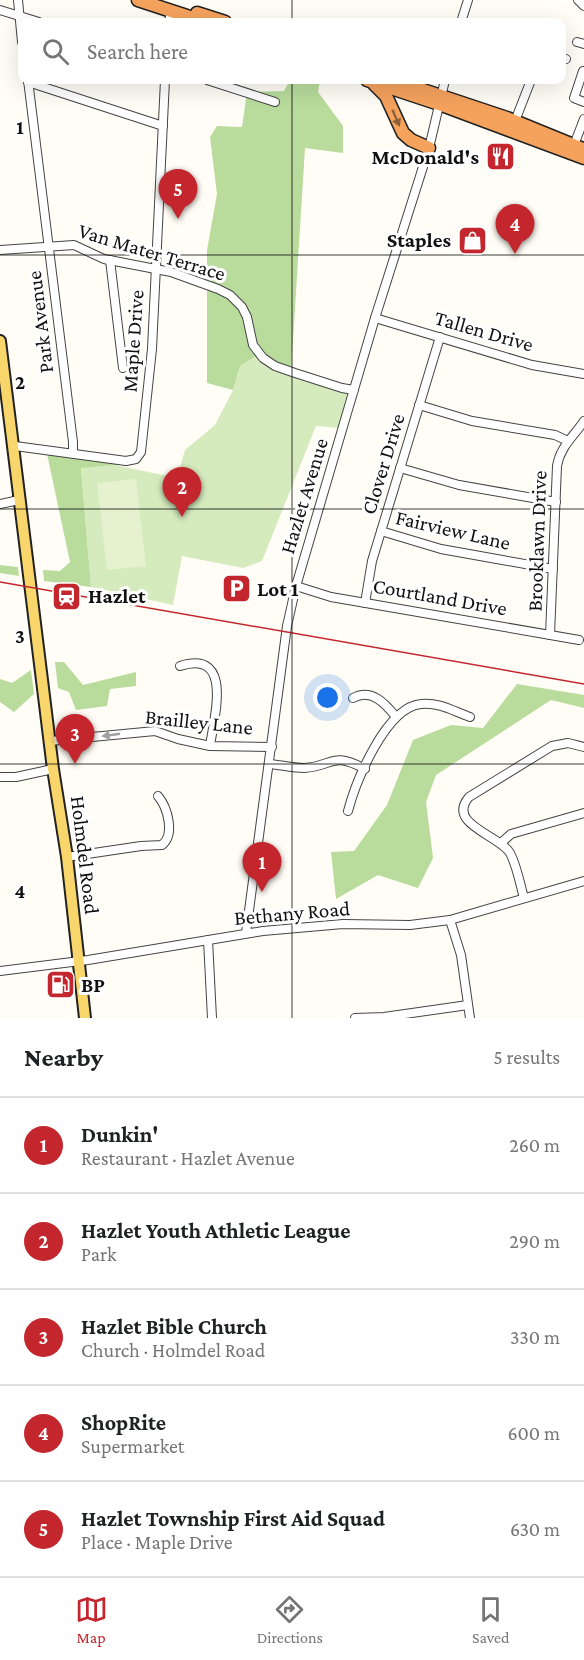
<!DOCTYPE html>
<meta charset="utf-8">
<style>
body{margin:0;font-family:"Crimson Pro",serif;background:#f6f6f6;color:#202124}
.you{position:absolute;left:328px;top:698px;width:21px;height:21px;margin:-15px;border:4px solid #fff;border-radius:50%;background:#1a73e8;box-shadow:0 0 0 9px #1a73e833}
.badge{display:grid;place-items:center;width:39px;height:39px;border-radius:50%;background:#c4262e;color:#fff;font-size:20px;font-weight:700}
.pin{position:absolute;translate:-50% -50px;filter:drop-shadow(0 2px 3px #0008)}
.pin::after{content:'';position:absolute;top:32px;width:21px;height:18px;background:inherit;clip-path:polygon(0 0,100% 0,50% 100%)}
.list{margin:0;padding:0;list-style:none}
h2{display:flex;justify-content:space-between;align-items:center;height:78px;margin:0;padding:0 24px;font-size:26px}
h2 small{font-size:20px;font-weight:400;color:#757577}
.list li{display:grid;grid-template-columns:39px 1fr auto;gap:18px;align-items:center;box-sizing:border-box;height:96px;padding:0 24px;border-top:2px solid #e0e0e0}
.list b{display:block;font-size:22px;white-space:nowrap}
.list p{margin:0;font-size:20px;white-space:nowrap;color:#757577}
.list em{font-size:20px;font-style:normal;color:#757577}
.icon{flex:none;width:33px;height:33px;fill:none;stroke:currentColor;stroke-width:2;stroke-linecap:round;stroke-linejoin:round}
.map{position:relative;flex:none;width:584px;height:1018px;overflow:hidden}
.search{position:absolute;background:#fff;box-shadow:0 6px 24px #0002;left:18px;right:18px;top:18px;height:66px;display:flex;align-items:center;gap:15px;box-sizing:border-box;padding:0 21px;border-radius:12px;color:#757577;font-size:22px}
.sheet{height:558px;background:#fff}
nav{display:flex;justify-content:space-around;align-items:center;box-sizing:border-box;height:84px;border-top:2px solid #e0e0e0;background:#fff;font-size:16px;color:#757577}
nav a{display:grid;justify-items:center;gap:3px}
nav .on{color:#c4262e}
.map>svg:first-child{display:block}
.green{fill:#d5ebbd}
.forest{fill:#b9dc9c}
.pitch{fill:#e6f2cf}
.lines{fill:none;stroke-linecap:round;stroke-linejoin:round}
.minor-casing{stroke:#444;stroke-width:10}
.major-casing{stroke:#222;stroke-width:14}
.highway-casing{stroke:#222;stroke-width:15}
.minor{stroke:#fff;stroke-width:8}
.major{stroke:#f9d66b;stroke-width:10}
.highway{stroke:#f5a25d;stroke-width:12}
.rail{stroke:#c4262e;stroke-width:1.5}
.oneway{fill:#8e613b}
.oneway2{fill:#a0a0a0}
.grid{fill:none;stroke:#111;stroke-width:1.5;stroke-opacity:0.55}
.labels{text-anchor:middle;stroke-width:6;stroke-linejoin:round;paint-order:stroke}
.poi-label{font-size:21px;font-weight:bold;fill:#111;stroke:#fff;text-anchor:start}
.street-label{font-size:21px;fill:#111;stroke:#fff}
.grid-label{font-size:20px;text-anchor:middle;font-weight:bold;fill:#111;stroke:#fff;stroke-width:6;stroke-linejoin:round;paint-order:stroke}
</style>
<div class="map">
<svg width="584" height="1018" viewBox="0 0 584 1018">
<rect width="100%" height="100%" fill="#fffdf5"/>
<path class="green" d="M255,357L291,372L333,385L349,394L338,428L316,426L262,561L243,568L182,556L173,605L91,587L81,467L115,465L177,478L185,450L215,425L233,390L240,366Z"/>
<g class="forest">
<path d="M290,80H320L318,92L343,126V153L305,148L291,372L255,357L240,366L233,390L207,383V250L217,194L210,137L217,126L242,127L247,92L284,91Z"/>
<path d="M46,449L137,463L81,468L91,587L44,581L43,570L60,571L70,562Z"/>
<path d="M0,565L18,567L19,576L0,573Z"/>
<path d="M55,662H64L83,685L136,672V686L110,689L107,706L76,710L69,692L58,688Z"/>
<path d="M31,670L34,694L14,712L0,702V679L12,683Z"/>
<path d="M517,684L584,695V708L551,700L436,775L426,802L433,858L418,888L378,875L336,899L331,852L354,851L387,805L413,740L451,725L483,728Z"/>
</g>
<path class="pitch" d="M136,479L146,566L107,570L97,483Z"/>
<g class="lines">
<defs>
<g id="minor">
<path d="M18,0L22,42"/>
<path d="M578,0L584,6"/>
<path d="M0,10L39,22"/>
<path d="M169,22L171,11"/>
<path d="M461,22L468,0"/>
<path d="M577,42L584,44"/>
<path d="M562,58L566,59"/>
<path d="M583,71L574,98L584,102"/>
<path d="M28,80L73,442V453"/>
<path d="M207,80L275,102"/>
<path d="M28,82L163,126"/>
<path d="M515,121L531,80"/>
<path d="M574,145L584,119"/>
<path d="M0,250L74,245L104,259L171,272L218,289L230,295L242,307L247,317L253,345L263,358L275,366L295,373L342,388L354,390"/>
<path d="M110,260L123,368"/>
<path d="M375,318L532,365L584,374"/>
<path d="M419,405L472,421L555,435L568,441"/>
<path d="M15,446L126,461L136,459L141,452L152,349L165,80"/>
<path d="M400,468L459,485L556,502"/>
<path d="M0,504L19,500"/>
<path d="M381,531L441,549L553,569"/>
<path d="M296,586L331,597L579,640"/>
<path d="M365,603L372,561L440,337"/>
<path d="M550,635L557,466C560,447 574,436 584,421"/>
<path d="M180,666C234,649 214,717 210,746"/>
<path d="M353,698C371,688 385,703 396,717"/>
<path d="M50,741L155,731L178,739L210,746L272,747"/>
<path d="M270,764C281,765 293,768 304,768C334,766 331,751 365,769"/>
<path d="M0,777H16L53,769"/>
<path d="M348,811C356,781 386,707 421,704C439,702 453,711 470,717"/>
<path d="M501,843L511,834L584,813"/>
<path d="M67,857L141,846L162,845C175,835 168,808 158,796"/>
<path d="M524,898C520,884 517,866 510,853C499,835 446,824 469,797L552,746L568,743L584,747"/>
<path d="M450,920L461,955L470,1018"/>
<path d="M246,933L287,626L296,586L375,318L429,148L445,80"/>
<path d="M208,940L212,1018"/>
<path d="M0,971L88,960L263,931L343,924L410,925L450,920L584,881"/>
<path d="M355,1018L384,1017L468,1005"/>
</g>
<path id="major" d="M0,341L53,769L67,857L85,1018"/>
<g id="highway">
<path d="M138,0L205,22"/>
<path d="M197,13L225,22"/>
<path d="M367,80L439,104L584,158"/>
<path d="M393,80L507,118L583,149"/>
<path d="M374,84L386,96L403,133L411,140L429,148"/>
</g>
</defs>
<use href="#minor" class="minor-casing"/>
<use href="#major" class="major-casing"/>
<use href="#highway" class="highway-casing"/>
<use href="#minor" class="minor"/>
<use href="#major" class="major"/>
<use href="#highway" class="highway"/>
<path class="rail" d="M0,582L584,684"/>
</g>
<defs><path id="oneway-solid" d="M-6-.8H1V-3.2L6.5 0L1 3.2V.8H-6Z" transform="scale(1.5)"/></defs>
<use class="oneway" href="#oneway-solid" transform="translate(396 118) rotate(67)"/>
<use class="oneway2" href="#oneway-solid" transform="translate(111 735) rotate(172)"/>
<path class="grid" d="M292,0V22M292,80V1018M0,255H584M0,509H584M0,764H584"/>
<defs>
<symbol id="restaurant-square" viewBox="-11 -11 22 22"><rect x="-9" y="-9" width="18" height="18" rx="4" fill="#c4262e" stroke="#fff"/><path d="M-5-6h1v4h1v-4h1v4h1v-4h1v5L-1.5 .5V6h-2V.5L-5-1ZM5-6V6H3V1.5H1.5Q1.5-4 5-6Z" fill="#fff"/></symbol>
<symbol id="shop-square" viewBox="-11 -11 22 22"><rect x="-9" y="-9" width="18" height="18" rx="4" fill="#c4262e" stroke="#fff"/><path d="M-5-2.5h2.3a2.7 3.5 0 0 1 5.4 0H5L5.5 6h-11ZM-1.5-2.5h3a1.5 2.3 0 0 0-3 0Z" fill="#fff"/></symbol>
<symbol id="parking-square" viewBox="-11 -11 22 22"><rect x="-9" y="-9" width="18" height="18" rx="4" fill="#c4262e" stroke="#fff"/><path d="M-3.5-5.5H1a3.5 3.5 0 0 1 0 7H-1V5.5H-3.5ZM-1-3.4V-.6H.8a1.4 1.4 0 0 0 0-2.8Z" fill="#fff"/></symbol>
<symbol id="station-square" viewBox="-11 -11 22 22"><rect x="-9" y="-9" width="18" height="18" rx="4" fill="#c4262e" stroke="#fff"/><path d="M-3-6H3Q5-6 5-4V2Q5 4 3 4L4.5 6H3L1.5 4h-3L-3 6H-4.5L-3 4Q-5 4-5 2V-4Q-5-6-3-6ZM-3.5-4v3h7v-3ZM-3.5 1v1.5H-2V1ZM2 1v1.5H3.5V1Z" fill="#fff"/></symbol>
<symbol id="fuel-square" viewBox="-11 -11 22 22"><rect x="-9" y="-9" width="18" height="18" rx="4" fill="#c4262e" stroke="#fff"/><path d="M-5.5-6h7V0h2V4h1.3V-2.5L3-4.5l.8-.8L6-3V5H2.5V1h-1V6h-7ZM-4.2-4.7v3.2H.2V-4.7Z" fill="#fff"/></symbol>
</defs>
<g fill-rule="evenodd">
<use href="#restaurant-square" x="484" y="140" width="33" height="33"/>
<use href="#shop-square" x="456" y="224" width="33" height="33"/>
<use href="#parking-square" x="220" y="572" width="33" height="33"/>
<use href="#station-square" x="50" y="580" width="33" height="33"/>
<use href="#fuel-square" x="44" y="968" width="33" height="33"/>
</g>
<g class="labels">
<g class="poi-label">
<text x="479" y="164" text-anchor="end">McDonald's</text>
<text x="451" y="247" text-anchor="end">Staples</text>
<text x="257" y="596">Lot 1</text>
<text x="88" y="603">Hazlet</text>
<text x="81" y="992">BP</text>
</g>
<g class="street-label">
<text transform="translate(152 252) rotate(17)" y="7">Van Mater Terrace</text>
<text transform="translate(40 322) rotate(-97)" y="7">Park Avenue</text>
<text transform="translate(484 331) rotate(16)" y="7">Tallen Drive</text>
<text transform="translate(133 341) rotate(-86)" y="7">Maple Drive</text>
<text transform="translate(383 464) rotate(-73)" y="7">Clover Drive</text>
<text transform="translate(304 496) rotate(-73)" y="7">Hazlet Avenue</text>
<text transform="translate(453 530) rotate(13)" y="7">Fairview Lane</text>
<text transform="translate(537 541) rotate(-88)" y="7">Brooklawn Drive</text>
<text transform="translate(440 597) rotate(10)" y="7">Courtland Drive</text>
<text transform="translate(199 722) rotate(6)" y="7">Brailley Lane</text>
<text transform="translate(85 855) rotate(83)" y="7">Holmdel Road</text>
<text transform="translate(292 913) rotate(-5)" y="7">Bethany Road</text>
</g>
</g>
<g class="grid-label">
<text x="20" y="134">1</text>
<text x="20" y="389">2</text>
<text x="20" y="643">3</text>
<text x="20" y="898">4</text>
</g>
</svg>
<div class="you"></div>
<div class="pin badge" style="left:262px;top:892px">1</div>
<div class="pin badge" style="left:182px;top:517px">2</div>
<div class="pin badge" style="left:75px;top:764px">3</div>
<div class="pin badge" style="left:515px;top:254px">4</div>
<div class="pin badge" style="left:178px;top:219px">5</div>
<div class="search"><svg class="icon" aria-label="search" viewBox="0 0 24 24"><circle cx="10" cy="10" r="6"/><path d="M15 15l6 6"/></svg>Search here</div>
</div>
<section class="sheet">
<h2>Nearby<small>5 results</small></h2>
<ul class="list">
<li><span class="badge">1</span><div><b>Dunkin'</b><p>Restaurant · Hazlet Avenue</p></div><em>260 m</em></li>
<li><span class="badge">2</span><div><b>Hazlet Youth Athletic League</b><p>Park</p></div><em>290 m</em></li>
<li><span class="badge">3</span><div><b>Hazlet Bible Church</b><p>Church · Holmdel Road</p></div><em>330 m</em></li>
<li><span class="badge">4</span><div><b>ShopRite</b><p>Supermarket</p></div><em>600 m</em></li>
<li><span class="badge">5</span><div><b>Hazlet Township First Aid Squad</b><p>Place · Maple Drive</p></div><em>630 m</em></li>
</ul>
</section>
<nav>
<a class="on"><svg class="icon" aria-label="map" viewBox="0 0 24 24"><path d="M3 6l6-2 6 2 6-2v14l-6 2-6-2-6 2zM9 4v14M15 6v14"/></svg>Map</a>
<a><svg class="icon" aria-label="directions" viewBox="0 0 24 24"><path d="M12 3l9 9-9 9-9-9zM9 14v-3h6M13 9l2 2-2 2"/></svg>Directions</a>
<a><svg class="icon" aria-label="saved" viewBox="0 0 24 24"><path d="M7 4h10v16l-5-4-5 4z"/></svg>Saved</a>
</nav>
